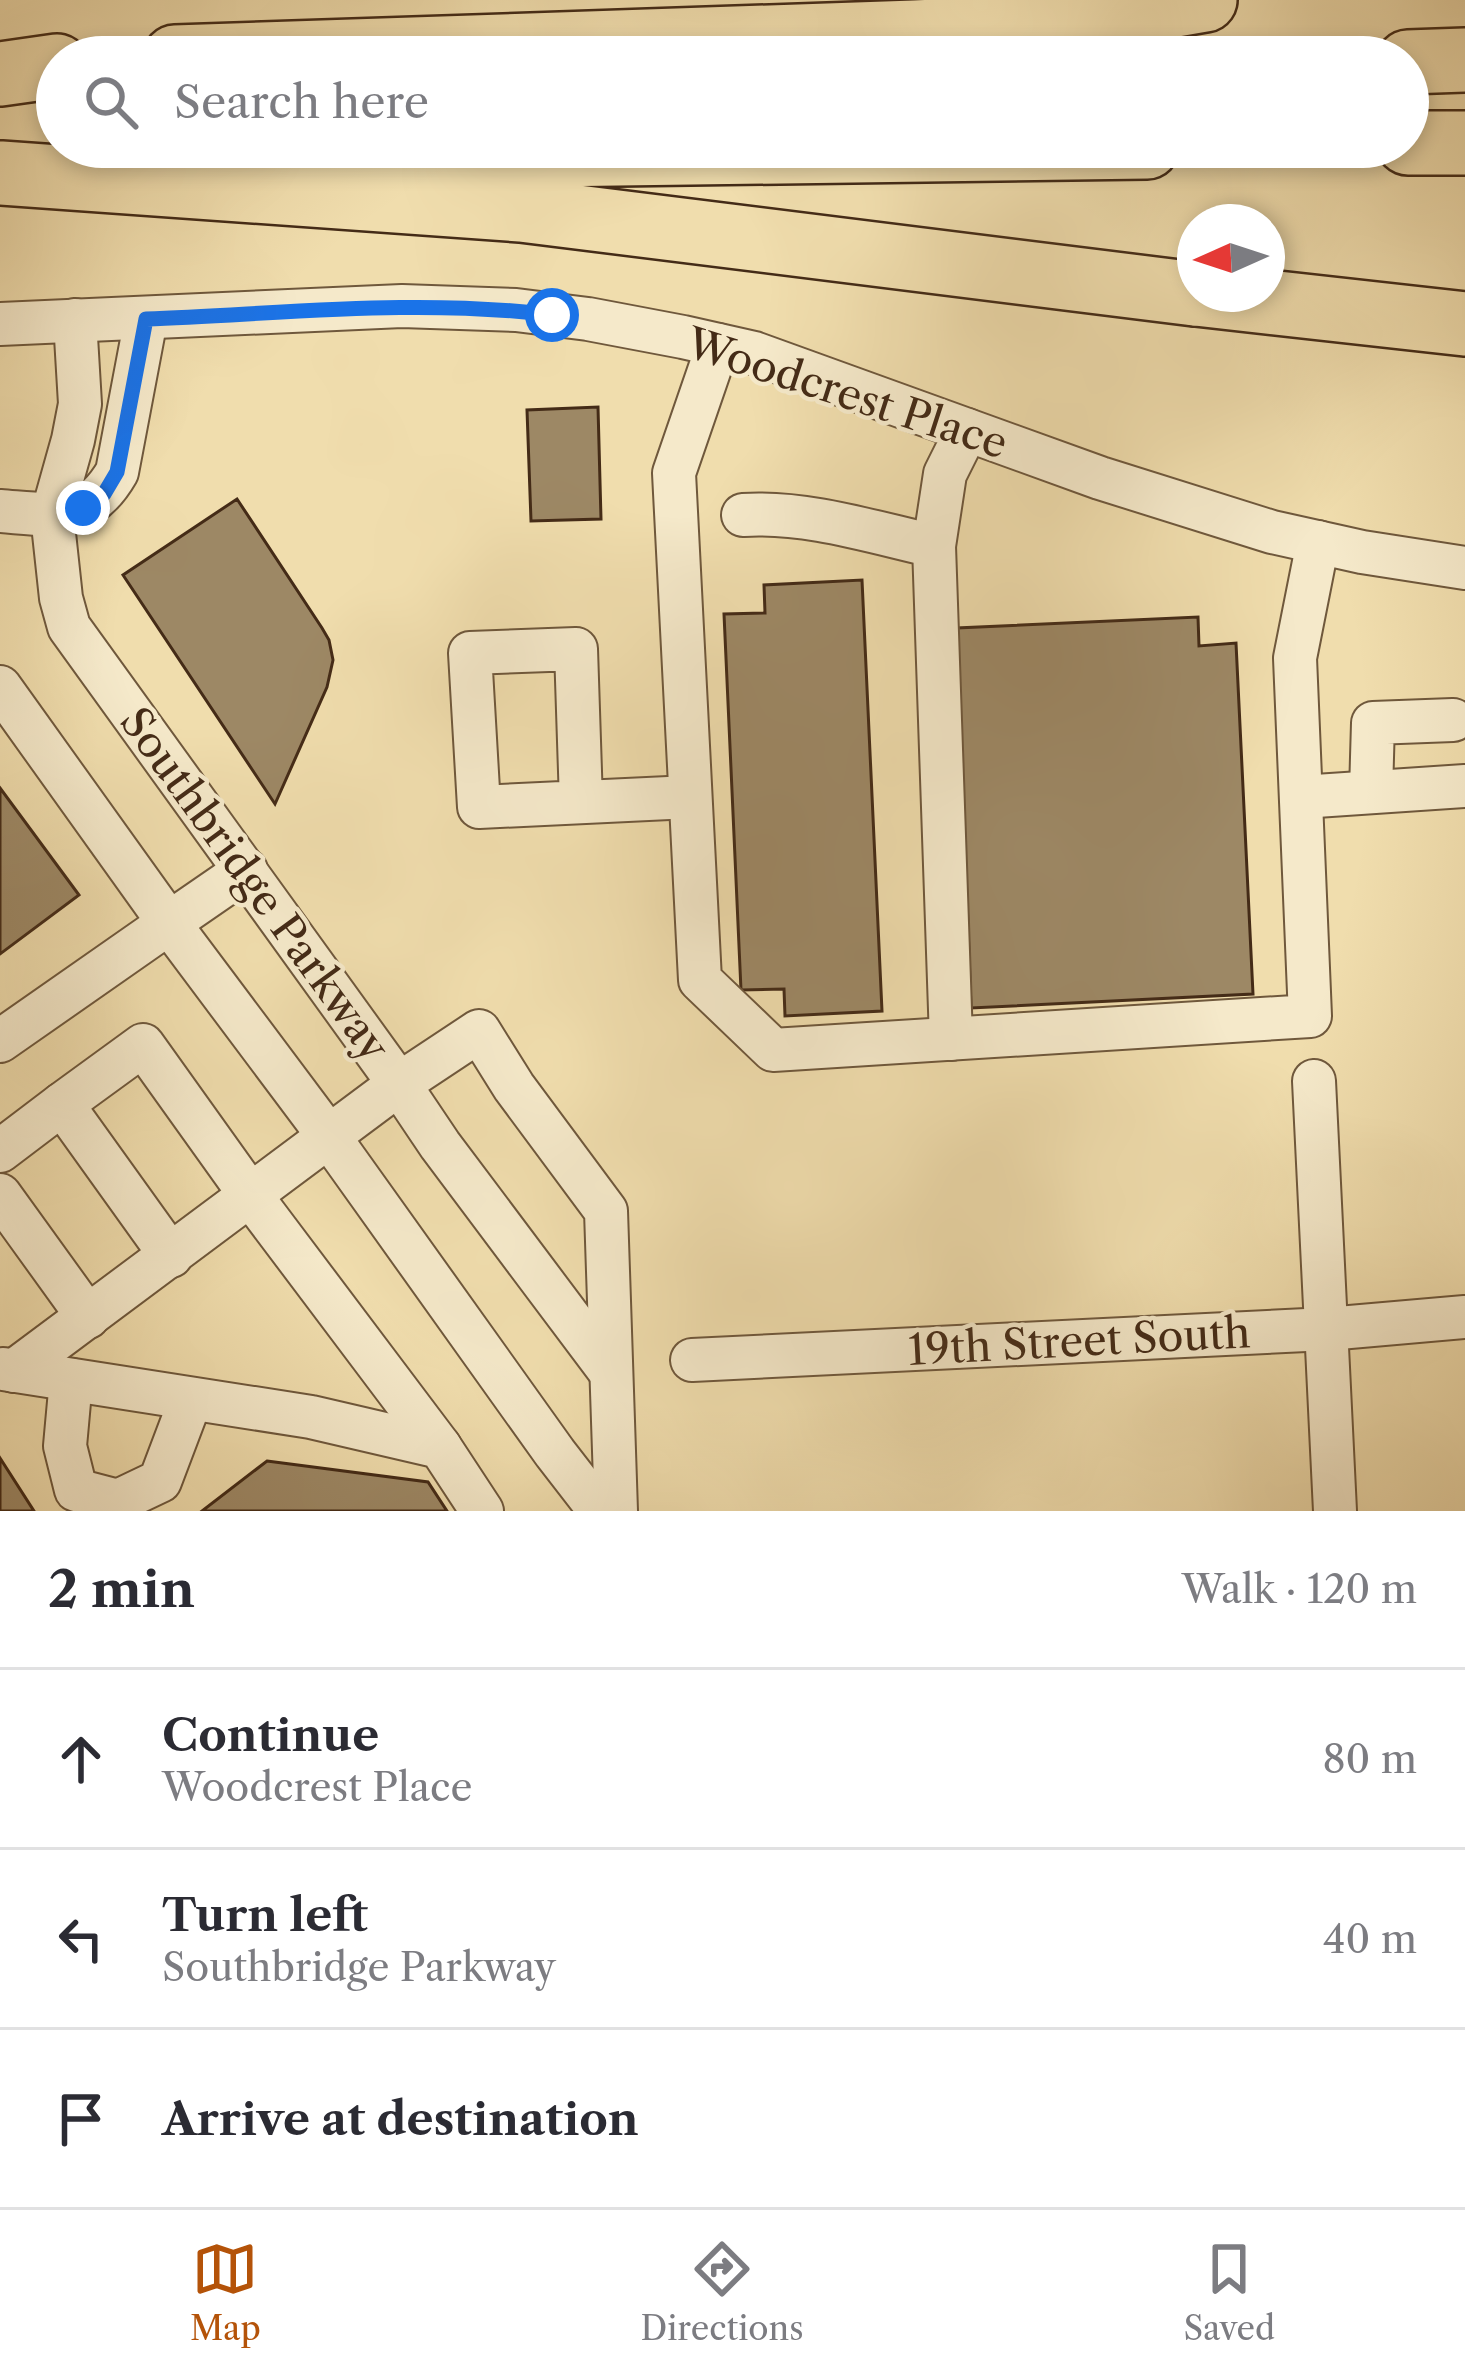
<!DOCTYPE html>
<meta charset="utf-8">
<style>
body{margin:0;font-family:"Libre Caslon Text",serif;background:#f7f7f7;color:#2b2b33}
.compass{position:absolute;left:1177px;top:204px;width:108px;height:108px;border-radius:50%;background:#fff;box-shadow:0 6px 18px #0003;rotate:267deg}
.stop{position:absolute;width:36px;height:36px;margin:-27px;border:9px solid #1a73e8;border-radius:50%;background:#fff}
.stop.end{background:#1a73e8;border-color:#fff;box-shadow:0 3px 12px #0008}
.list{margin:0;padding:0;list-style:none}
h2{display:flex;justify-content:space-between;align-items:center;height:156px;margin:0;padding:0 48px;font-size:51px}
h2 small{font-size:39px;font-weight:400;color:#7c7c81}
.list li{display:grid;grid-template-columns:78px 1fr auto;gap:36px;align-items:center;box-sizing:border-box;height:180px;padding:0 48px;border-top:3px solid #e1e1e2}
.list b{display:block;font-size:45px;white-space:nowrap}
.list p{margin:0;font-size:39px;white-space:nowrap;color:#7c7c81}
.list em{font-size:39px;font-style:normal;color:#7c7c81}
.icon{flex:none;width:66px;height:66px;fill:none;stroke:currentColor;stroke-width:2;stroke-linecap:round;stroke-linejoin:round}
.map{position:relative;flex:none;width:1465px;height:1511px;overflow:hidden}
.search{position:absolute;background:#fff;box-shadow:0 6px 18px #0003;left:36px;right:36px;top:36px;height:132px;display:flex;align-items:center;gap:30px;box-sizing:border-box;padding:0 42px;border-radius:66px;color:#7c7c81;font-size:45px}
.sheet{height:696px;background:#fff}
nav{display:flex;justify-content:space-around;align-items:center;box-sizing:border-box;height:168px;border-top:3px solid #e1e1e2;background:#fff;font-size:33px;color:#7c7c81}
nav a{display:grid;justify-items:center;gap:6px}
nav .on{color:#b45309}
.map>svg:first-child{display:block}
.building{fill:#9d8865;stroke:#442b17;stroke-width:3}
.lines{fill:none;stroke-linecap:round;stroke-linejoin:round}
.minor-casing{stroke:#6f583c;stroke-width:46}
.highway-casing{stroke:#442b17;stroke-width:68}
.minor{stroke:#f5e9ca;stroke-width:42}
.highway{stroke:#f0ddad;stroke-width:63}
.route{stroke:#1a73e8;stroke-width:15}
.labels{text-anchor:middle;stroke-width:9;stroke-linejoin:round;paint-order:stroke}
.street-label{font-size:42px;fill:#442b17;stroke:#f5e9ca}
</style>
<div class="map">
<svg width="1465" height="1511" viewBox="0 0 1465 1511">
<rect width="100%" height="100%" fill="#f0ddad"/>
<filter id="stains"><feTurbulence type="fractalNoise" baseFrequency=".00167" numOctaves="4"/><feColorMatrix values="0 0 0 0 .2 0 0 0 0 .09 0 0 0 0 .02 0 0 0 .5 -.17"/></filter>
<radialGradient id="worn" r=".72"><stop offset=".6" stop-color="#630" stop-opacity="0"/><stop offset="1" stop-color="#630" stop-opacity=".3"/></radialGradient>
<g class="building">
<path d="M598,407L601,519L531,521L527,410Z"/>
<path d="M237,499L322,628L329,640L333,660L327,687L275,804L123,575Z"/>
<path d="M862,580L882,1011L785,1016L784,989L741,990L724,614L765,613L764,585Z"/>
<path d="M1198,617L1199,646L1236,643L1253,994L971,1008L957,628Z"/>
<path d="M0,788L79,895L0,954Z"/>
<path d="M0,1458L34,1511H0Z"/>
<path d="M267,1461L428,1482L447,1511H202Z"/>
</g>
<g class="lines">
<defs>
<g id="minor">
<path d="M75,320L80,404L73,440L52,515L61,598L69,627L399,1084L479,1031L514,1087L606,1211L616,1511"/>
<path d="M0,324L402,306L516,310L588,319L683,337L754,353L1100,478L1272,532L1362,552L1465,568"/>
<path d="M718,345L674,473L700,980L773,1050L1310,1016L1295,658L1318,542"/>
<path d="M0,511C53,515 87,524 117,472L146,319"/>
<path d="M743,515C807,511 872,532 934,546L951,1039"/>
<path d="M934,546L945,474L967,430"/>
<path d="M0,687L169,923L0,1041"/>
<path d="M1371,792L1373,723L1453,720"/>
<path d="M1301,797L1465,786"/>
<path d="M581,802L576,649L470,653L479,807L690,797"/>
<path d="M246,870L169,923L330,1138L555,1453L600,1511"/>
<path d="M1314,1081L1335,1511"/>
<path d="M0,1151L62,1104"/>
<path d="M0,1195L88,1317"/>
<path d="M171,1256L62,1104L143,1045L251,1196L440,1447"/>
<path d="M692,1360L1327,1329L1465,1317"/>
<path d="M3,1369L311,1417L440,1447L482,1511"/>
<path d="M14,1371L399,1084L440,1145L611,1373"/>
<path d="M71,1380L65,1446L76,1490L118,1501L160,1481L191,1399"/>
</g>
<g id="highway">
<path d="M175,57L915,32L1060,25L1205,0"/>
<path d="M1408,62L1465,60"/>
<path d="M0,74L57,66"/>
<path d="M1408,143H1465"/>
<path d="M321,158L1147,147"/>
<path d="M1,173L521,210L1195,294"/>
<path d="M1196,294L1465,324"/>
</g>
</defs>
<use href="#minor" class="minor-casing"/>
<use href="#highway" class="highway-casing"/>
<use href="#minor" class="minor"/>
<use href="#highway" class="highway"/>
</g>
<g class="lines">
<path class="route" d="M83,508L104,494L117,472L146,319C281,314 417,298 552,315"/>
</g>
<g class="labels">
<g class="street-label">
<text transform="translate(847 393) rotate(18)" y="15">Woodcrest Place</text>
<text transform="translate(255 884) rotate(54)" y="15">Southbridge Parkway</text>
<text transform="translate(1079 1341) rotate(-3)" y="15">19th Street South</text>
</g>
</g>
<rect width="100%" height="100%" filter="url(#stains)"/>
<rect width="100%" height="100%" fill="url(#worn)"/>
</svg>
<svg class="compass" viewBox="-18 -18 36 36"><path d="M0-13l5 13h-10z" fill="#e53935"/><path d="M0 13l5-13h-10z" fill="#7c7c81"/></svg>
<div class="stop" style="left:552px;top:315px"></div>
<div class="stop end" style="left:83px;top:508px"></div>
<div class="search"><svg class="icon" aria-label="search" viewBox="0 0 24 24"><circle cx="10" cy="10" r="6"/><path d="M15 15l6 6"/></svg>Search here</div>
</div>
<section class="sheet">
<h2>2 min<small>Walk · 120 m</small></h2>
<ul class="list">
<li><svg class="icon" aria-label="ahead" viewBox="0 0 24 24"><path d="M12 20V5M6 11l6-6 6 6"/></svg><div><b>Continue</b><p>Woodcrest Place</p></div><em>80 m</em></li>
<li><svg class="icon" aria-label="left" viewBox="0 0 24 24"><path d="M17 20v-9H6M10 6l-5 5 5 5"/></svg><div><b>Turn left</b><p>Southbridge Parkway</p></div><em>40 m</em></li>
<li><svg class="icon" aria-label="arrive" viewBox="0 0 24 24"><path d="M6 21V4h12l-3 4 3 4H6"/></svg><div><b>Arrive at destination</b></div></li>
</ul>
</section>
<nav>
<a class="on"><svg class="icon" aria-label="map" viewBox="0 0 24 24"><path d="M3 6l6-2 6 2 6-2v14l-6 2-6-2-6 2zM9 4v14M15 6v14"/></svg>Map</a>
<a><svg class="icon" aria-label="directions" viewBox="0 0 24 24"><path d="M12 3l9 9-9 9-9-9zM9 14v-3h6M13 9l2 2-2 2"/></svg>Directions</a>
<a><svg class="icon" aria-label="saved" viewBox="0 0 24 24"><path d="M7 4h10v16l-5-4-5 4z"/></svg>Saved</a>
</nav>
